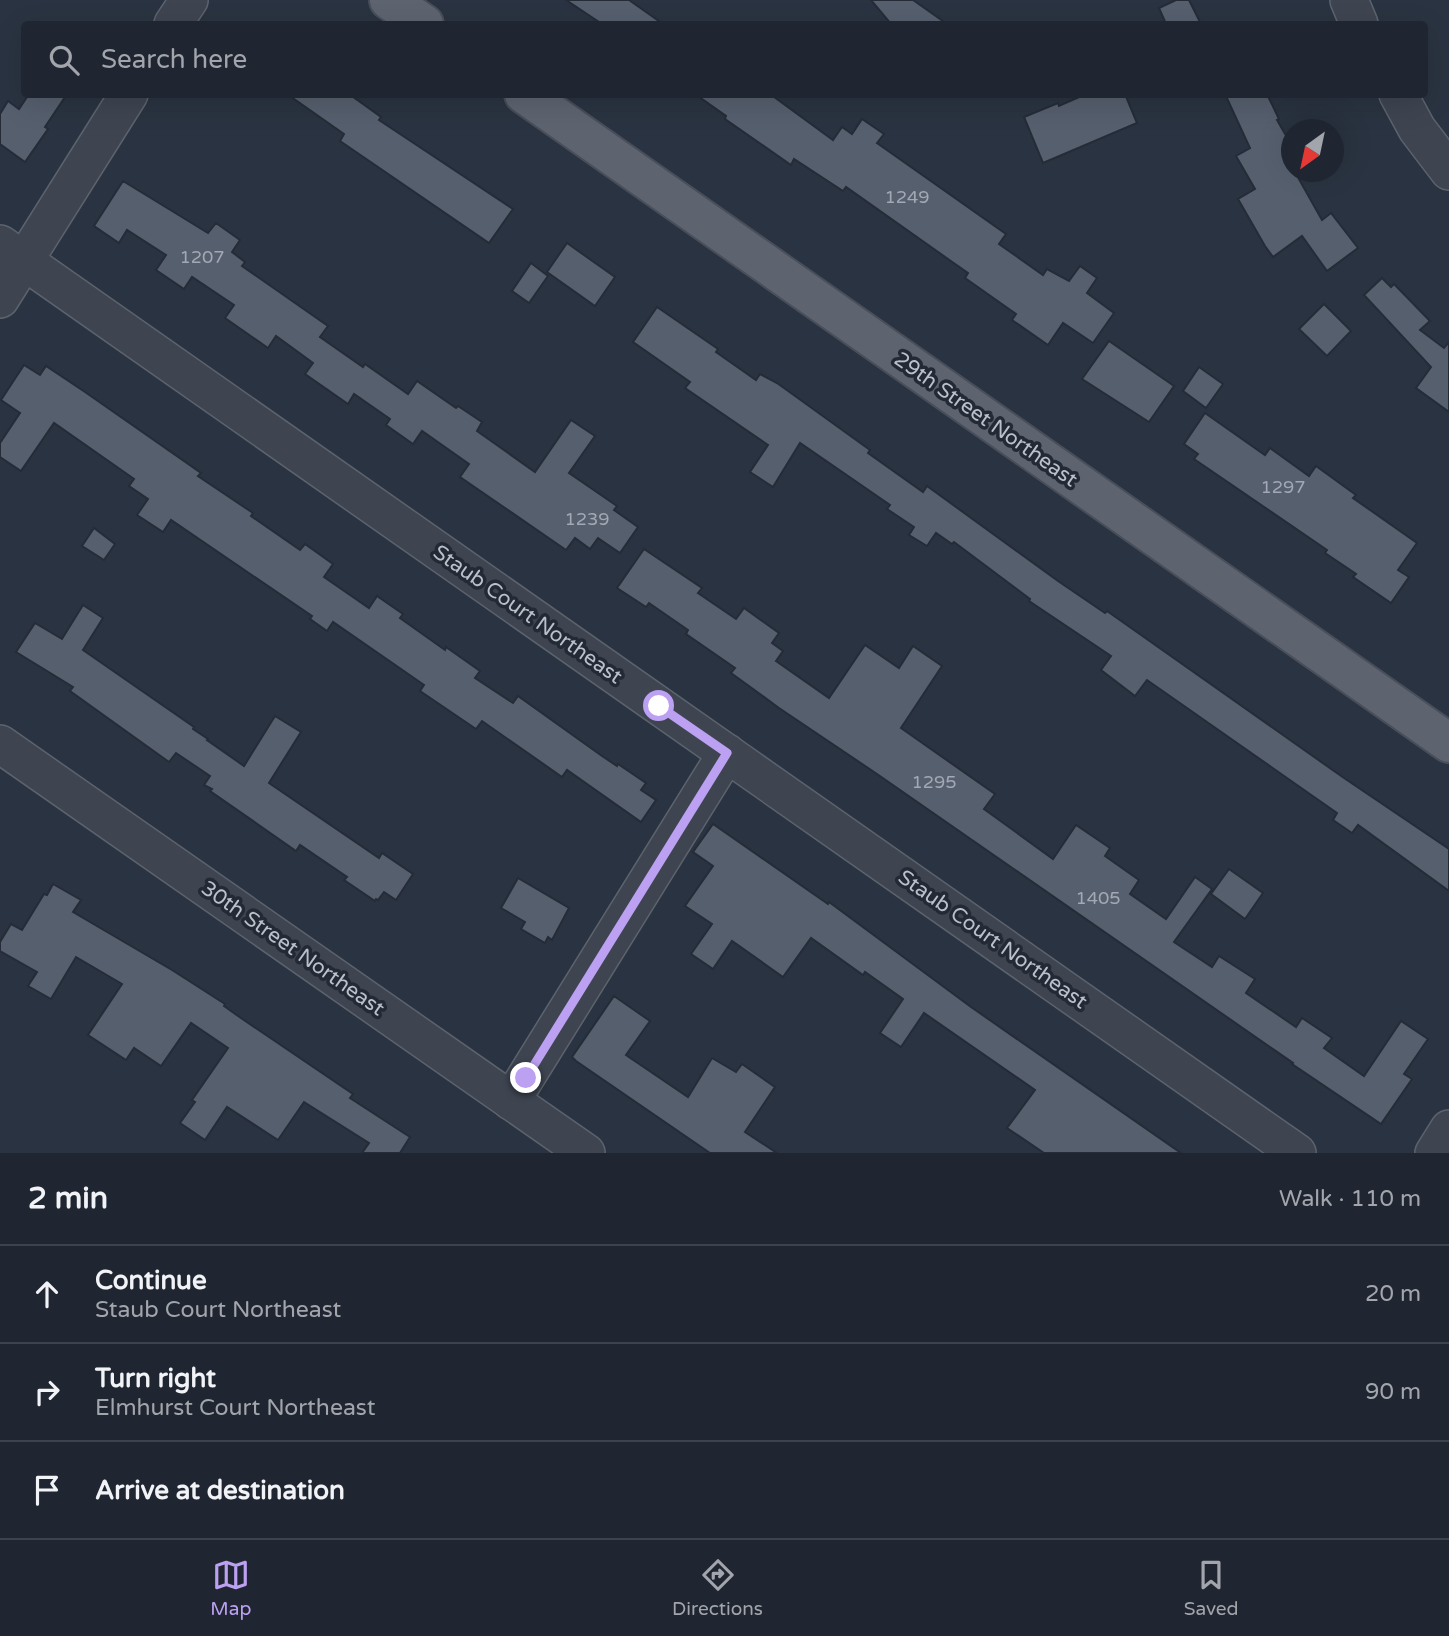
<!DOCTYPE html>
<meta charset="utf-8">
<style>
body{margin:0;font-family:"Varela Round",sans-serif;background:#2d323d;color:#f1f3f6}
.compass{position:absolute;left:1281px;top:119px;width:63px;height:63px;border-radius:50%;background:#202631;box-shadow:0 7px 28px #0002;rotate:213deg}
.stop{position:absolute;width:21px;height:21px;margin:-16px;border:5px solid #bca0f2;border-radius:50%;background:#fff}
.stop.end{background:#bca0f2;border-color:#fff;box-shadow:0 2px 7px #0008}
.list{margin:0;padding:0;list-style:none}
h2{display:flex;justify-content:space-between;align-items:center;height:91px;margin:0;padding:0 28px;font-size:30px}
h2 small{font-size:23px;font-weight:400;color:#a2a5ab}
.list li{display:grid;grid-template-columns:46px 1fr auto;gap:21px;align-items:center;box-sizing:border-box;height:98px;padding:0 28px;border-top:2px solid #3d434d}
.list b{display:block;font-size:26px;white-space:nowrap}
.list p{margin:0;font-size:23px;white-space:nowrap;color:#a2a5ab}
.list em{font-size:23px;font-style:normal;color:#a2a5ab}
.icon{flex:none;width:38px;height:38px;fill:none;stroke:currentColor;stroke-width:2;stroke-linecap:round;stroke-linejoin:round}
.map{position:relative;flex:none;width:1449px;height:1153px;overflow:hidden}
.search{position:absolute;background:#202631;box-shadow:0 7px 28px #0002;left:21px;right:21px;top:21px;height:77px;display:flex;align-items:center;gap:18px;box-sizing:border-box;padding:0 24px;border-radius:7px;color:#a2a5ab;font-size:26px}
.sheet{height:385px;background:#202631}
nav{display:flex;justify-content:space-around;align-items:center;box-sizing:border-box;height:98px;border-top:2px solid #3d434d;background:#202631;font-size:19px;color:#a2a5ab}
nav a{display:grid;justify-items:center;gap:4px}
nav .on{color:#bca0f2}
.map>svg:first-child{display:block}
.building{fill:#565f6e;stroke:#252c38;stroke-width:2}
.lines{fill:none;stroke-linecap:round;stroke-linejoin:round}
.minor-casing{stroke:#5c636e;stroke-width:40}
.major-casing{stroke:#484e5a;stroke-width:42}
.minor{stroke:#3e4551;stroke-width:37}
.major{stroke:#5d6470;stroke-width:38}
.route{stroke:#bca0f2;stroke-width:9}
.labels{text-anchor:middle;stroke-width:7;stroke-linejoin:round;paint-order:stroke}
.number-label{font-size:18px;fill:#a2a8b4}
.street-label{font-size:21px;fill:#bbc1cb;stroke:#232a36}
</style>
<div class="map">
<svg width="1449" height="1153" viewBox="0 0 1449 1153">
<rect width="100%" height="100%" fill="#2a3341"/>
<g class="building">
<path d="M566,0H629L663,24H602Z"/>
<path d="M871,0H913L947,24H891Z"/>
<path d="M1176,0H1189L1201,24H1166L1159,8Z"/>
<path d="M29,94H67L45,127L48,129L25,162L0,144V114L8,101L19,109Z"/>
<path d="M287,94H349L381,117L379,120L513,209L489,243L340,141L344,134Z"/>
<path d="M695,94H770L833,140L842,127L852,134L862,119L884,134L877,143L1006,234L999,244L1043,275L1047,269L1069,281L1080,266L1097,278L1087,293L1114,313L1093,343L1063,323L1048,345L1012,320L1016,314L965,278L968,273L948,259L846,187L843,191L794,159L791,165L725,119L726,116Z"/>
<path d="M1086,94H1125L1137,123L1043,163L1024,117L1058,103L1059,106Z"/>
<path d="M1225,94H1267L1279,119L1277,120L1292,146V172H1295L1322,220L1331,213L1358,248L1327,271L1302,236L1273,257L1265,246L1238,199L1255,189L1236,156L1250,148Z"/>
<path d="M123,181L208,233L216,223L240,240L232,252L245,262L242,266L328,326L320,337L363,367L365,364L408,394L417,381L456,408L458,406L482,422L477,431L535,472L571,420L595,436L569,473L617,506L614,510L638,527L620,553L598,538L590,549L575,538L566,550L460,477L469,464L422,431L413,444L386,425L390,419L354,394L348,404L305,374L313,363L276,336L268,348L225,318L234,305L192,277L184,289L156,270L166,255L127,230L119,243L94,226Z"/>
<path d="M567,243L615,277L595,306L547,272Z"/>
<path d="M531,263L548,276L529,303L512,291Z"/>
<path d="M1382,278L1391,287L1394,284L1430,321L1420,330L1444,348L1449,342V412L1416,388L1431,367L1364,295Z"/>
<path d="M1324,304L1351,331L1327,356L1299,329Z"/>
<path d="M657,307L718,349L716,352L756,380L760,374L777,383L870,450L868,453L923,492L927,486L1058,581L1105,613L1107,611L1344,778L1449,849V891L1358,825L1352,833L1333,820L1337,813L1147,680L1135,696L1101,670L1111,656L1029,601L1030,599L954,542L952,544L936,533L927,546L909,535L914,527L887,509L890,505L800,443L773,487L750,472L768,445L685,388L690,382L633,342Z"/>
<path d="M1109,341L1174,386L1149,422L1082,379Z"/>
<path d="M24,365L40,375L46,366L85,392L201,473L198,476L253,513L251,516L300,550L305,544L333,564L324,577L369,608L377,596L403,614L400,618L445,650L446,647L480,671L475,678L513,703L518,696L602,756L617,766L618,764L646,783L641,790L656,800L641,822L567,770L562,777L482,721L476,729L420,691L424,685L333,622L327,631L310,619L312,616L171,520L163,532L137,515L148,499L129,486L134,479L54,423L21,471L0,457V443L20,413L1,400Z"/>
<path d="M1199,367L1223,384L1206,408L1183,391Z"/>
<path d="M1205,413L1265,455L1270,448L1309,476L1316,466L1356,495L1353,498L1417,543L1398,570L1409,577L1391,603L1353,577L1356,574L1325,553L1327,550L1194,459L1198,454L1184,444Z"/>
<path d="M94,528L115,544L104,560L82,546Z"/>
<path d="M644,549L702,588L698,593L736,619L744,608L779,633L772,643L783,651L776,661L829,698L865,645L899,668L913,646L942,666L901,728L995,794L984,809L1053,859L1076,825L1110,848L1105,856L1139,880L1130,894L1166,919L1195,877L1212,889L1174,942L1212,967L1219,956L1255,979L1246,993L1296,1027L1302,1018L1332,1038L1324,1048L1364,1076L1401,1021L1428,1039L1404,1074L1412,1079L1381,1124L1292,1064L1293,1063L877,774L779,708L731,673L735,668L686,634L688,630L649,603L646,607L617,588Z"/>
<path d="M83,605L103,618L83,650L194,727L193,729L208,739L207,740L244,766L275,716L301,732L269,783L379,858L382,853L413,874L396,900L384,892L378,900L376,899L375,901L344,880L347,877L300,845L296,851L210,791L212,789L204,785L210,776L176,753L169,762L70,691L73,687L16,652L35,623L62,639Z"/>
<path d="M713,824L828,904L829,902L971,1007L1181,1153H1044L1007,1128L1035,1090L924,1013L901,1047L880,1033L903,999L865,972L863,975L811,938L783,977L732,941L713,969L691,954L712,924L685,906L713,866L693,852Z"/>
<path d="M1229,869L1263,893L1245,919L1211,894Z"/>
<path d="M518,878L569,908L552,940L548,937L545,943L521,929L525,922L501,908Z"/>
<path d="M53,884L81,900L73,912L172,970L225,1004L224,1006L238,1016L353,1094L350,1098L410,1137L400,1153H362L369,1143L304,1102L278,1140L227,1107L205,1140L180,1123L195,1102L192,1100L228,1048L191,1023L161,1066L134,1048L126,1060L88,1035L122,984L76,957L51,999L28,986L37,972L0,951V942L11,924L22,930L44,894L47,895Z"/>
<path d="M614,996L650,1021L626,1055L688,1097L712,1058L736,1072L742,1064L775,1087L745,1132L777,1153H710L576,1061L572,1057Z"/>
</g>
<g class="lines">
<defs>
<g id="minor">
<path d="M1349,0L1359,24"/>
<path d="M173,24L189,0"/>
<path d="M1398,94L1417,129L1449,171"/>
<path d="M0,244L1297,1153"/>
<path d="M0,299L129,94"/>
<path d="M0,744L586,1153"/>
<path d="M511,1101L727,753"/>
<path d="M1434,1153L1449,1129"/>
</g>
<g id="major">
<path d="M389,0L424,24"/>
<path d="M524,94L1449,743"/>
</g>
</defs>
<use href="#minor" class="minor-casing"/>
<use href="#major" class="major-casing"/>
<use href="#minor" class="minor"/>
<use href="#major" class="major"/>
</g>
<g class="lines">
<path class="route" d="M526,1078L727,753L659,706"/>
</g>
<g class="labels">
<g class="number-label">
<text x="907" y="203">1249</text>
<text x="202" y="263">1207</text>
<text x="1283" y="493">1297</text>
<text x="587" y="525">1239</text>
<text x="934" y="788">1295</text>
<text x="1098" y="904">1405</text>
</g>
<g class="street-label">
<text transform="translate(986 419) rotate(35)" y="7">29th Street Northeast</text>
<text transform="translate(528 614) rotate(35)" y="7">Staub Court Northeast</text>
<text transform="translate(993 939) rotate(35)" y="7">Staub Court Northeast</text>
<text transform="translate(293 948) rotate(35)" y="7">30th Street Northeast</text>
</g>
</g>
</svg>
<svg class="compass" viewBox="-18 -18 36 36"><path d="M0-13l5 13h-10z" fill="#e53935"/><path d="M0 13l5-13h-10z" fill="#a2a5ab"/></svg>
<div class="stop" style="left:659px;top:706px"></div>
<div class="stop end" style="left:526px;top:1078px"></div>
<div class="search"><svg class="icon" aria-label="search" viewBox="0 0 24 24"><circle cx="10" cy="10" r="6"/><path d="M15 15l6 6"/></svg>Search here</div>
</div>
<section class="sheet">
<h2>2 min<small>Walk · 110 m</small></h2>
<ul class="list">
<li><svg class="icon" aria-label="ahead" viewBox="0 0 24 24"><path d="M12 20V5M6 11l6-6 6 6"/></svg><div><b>Continue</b><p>Staub Court Northeast</p></div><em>20 m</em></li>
<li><svg class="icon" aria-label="right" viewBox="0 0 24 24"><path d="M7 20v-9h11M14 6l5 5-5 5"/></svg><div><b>Turn right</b><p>Elmhurst Court Northeast</p></div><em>90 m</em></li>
<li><svg class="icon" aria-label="arrive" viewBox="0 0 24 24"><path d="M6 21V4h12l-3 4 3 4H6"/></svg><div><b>Arrive at destination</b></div></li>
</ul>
</section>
<nav>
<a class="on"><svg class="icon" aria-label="map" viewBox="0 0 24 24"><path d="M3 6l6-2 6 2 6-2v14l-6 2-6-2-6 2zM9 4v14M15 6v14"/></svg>Map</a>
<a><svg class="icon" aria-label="directions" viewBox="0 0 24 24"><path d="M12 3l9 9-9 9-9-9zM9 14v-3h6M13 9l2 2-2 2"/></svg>Directions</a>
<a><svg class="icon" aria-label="saved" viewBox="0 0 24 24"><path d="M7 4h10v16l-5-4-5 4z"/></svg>Saved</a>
</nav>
